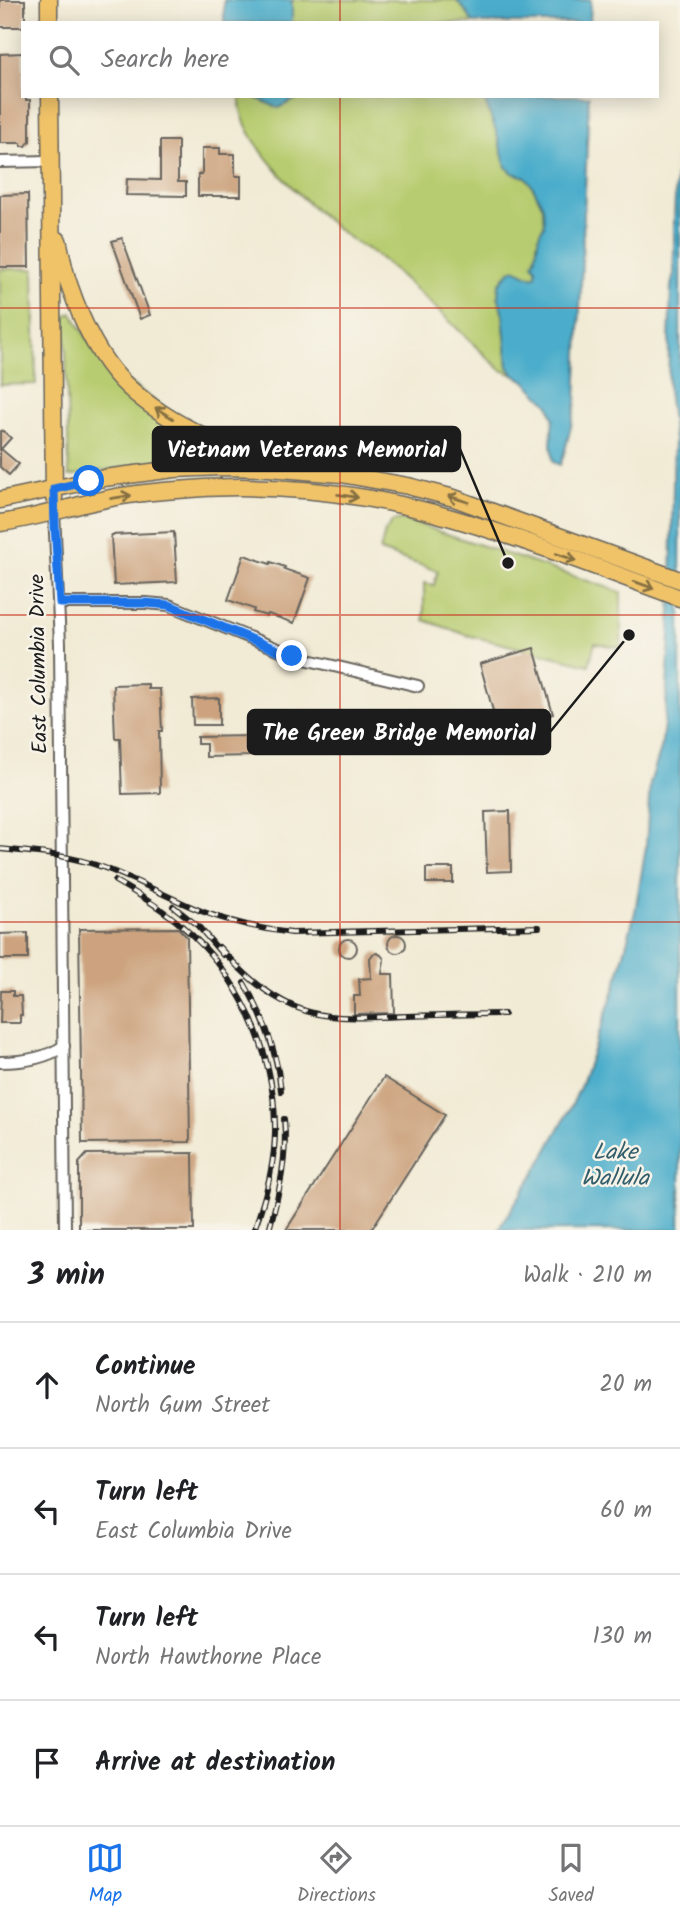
<!DOCTYPE html>
<meta charset="utf-8">
<style>
body{margin:0;font-family:Kalam,sans-serif;background:#f6f6f6;color:#202124}
.stop{position:absolute;width:21px;height:21px;margin:-16px;border:5px solid #1a73e8;border-radius:50%;background:#fff}
.stop.end{background:#1a73e8;border-color:#fff;box-shadow:0 2px 7px #0008}
.list{margin:0;padding:0;list-style:none}
h2{display:flex;justify-content:space-between;align-items:center;height:91px;margin:0;padding:0 28px;font-size:30px}
h2 small{font-size:23px;font-weight:400;color:#757577}
.list li{display:grid;grid-template-columns:46px 1fr auto;gap:21px;align-items:center;box-sizing:border-box;height:126px;padding:0 28px;border-top:2px solid #e0e0e0}
.list b{display:block;font-size:26px;white-space:nowrap}
.list p{margin:0;font-size:23px;white-space:nowrap;color:#757577}
.list em{font-size:23px;font-style:normal;color:#757577}
.icon{flex:none;width:38px;height:38px;fill:none;stroke:currentColor;stroke-width:2;stroke-linecap:round;stroke-linejoin:round}
.map{position:relative;flex:none;width:680px;height:1230px;overflow:hidden}
.search{position:absolute;background:#fff;box-shadow:0 4px 18px #0003;left:21px;right:21px;top:21px;height:77px;display:flex;align-items:center;gap:18px;box-sizing:border-box;padding:0 24px;border-radius:0px;color:#757577;font-size:26px}
.sheet{height:595px;background:#fff}
nav{display:flex;justify-content:space-around;align-items:center;box-sizing:border-box;height:98px;border-top:2px solid #e0e0e0;background:#fff;font-size:19px;color:#757577}
nav a{display:grid;justify-items:center;gap:4px}
nav .on{color:#1a73e8}
.map>svg:first-child{display:block}
.green{fill:#b7cc70;stroke:#6a7446;stroke-width:2}
.water{fill:#4cadcb;stroke:#346474;stroke-width:2}
.building{fill:#cca37e}
.lines{fill:none;stroke-linecap:round;stroke-linejoin:round}
.street-casing{stroke:#67645d;stroke-width:14}
.primary-casing{stroke:#67645d;stroke-width:19}
.street{stroke:#fff;stroke-width:10}
.primary{stroke:#f0c369;stroke-width:16}
.rail-casing{stroke:#1c1c1c;stroke-width:6}
.rail{stroke:#f7f3e8;stroke-width:3.5;stroke-dasharray:10;stroke-linecap:butt}
.oneway{stroke:#867042}
.route{stroke:#1a73e8;stroke-width:9}
.grid{fill:none;stroke:#c8321e;stroke-width:2;stroke-opacity:0.55}
.labels{text-anchor:middle;stroke-width:5;stroke-linejoin:round;paint-order:stroke}
.street-label{font-size:21px;fill:#1c1c1c;stroke:#f7f3e8}
.water-label{font-size:23px;font-style:italic;fill:#325d6b;stroke:#f7f3e8}
.leader{fill:none;stroke:#1c1c1c;stroke-width:2.5}
.callout-dot{fill:#1c1c1c;stroke:#f7f3e8;stroke-width:2.5}
.callout{fill:#1c1c1c;stroke:#1c1c1c;stroke-width:2.5}
.callout-label{font-size:23px;text-anchor:middle;font-weight:bold;fill:#fff}
</style>
<div class="map">
<svg width="680" height="1230" viewBox="0 0 680 1230">
<rect width="100%" height="100%" fill="#f7f3e8"/>
<filter id="ink" filterUnits="userSpaceOnUse"><feTurbulence type="fractalNoise" baseFrequency=".0143" numOctaves="2"/><feDisplacementMap in="SourceGraphic" scale="14" xChannelSelector="R" yChannelSelector="G"/><feConvolveMatrix kernelMatrix="1 2 1 2 8 2 1 2 1" color-interpolation-filters="sRGB"/></filter>
<filter id="wash" filterUnits="userSpaceOnUse"><feTurbulence type="fractalNoise" baseFrequency=".00686" numOctaves="4" result="noise"/><feDisplacementMap in="SourceGraphic" scale="28" xChannelSelector="R" yChannelSelector="G"/><feGaussianBlur stdDeviation="1.57" result="paint"/><feColorMatrix in="noise" values="0 0 0 0 0 0 0 0 0 0 0 0 0 0 0 0 0 1.4 0 .05"/><feComposite in="paint" operator="in"/></filter>
<g filter="url(#wash)">
<rect width="100%" height="100%" fill="#f1ebd5"/>
<g class="green">
<path d="M292,0H456L466,11L473,23H292Z"/>
<path d="M242,96H252L278,108L302,96H483L513,173L526,177L534,189L543,207L544,226L537,244L536,276L506,275L499,285L498,295L503,315L508,367L514,375L501,370C461,333 422,293 380,258C369,249 355,243 344,234C312,209 237,141 240,98Z"/>
<path d="M0,269H34L36,384L0,385Z"/>
<path d="M72,313L101,362L229,455L163,461L69,476L65,316Z"/>
<path d="M405,520L621,592V648L595,643L589,665L467,635L424,620V583L434,585L438,571L380,551L385,532L393,521Z"/>
</g>
<g class="water">
<rect x="224" y="0" width="68" height="23"/>
<path d="M456,0H591L590,23H473L466,11Z"/>
<path d="M680,84V1230H498L535,1172L572,1105L581,1085L616,984L635,912L646,847L650,783L661,749L666,706L670,631L674,439L668,390L669,343L671,286L674,274V221Z"/>
<path d="M252,96H302L278,108Z"/>
<path d="M483,96H589L576,403C574,414 564,458 560,465L553,462L551,444L553,418L549,405L524,380L514,375L508,367L503,315L498,295L499,284L510,271L515,269L531,277L536,276V269L533,263C540,252 534,237 544,226L543,207L534,189L526,177L513,173L506,167L496,131Z"/>
</g>
<g id="blocks">
<g class="building">
<path d="M0,0H25V23H23V27H0Z"/>
<path d="M23,53V96H26V100H30V141L26,146H21V143H0V54Z"/>
<path d="M160,141H178V182H186V196L126,195L127,179L160,180Z"/>
<path d="M202,148H220V154H235V176H241V196H198V174H202Z"/>
<path d="M28,194L29,267H0V195Z"/>
<path d="M122,238L150,315L140,319L112,241Z"/>
<path d="M2,430L11,438L1,449L19,464L9,475L0,467V432Z"/>
<path d="M174,532L177,582L114,585L111,535Z"/>
<path d="M244,555L270,564L271,562L285,567L284,569L310,578L294,623L268,614L267,616L253,612L254,609L228,600Z"/>
<path d="M534,648L553,714L498,729L480,664Z"/>
<path d="M148,684V689H160L162,731H159L160,793L122,794L120,738H115L113,685Z"/>
<path d="M219,698V725H193L192,699Z"/>
<path d="M249,736V756L206,757V744H197V737Z"/>
<path d="M510,811L511,871L487,872L485,812Z"/>
<rect x="426" y="868" width="27" height="15"/>
<path d="M178,928L187,937L190,1142L82,1143L79,929Z"/>
<path d="M28,933V959H0V934Z"/>
<circle cx="397" cy="944" r="9"/>
<circle cx="348" cy="948" r="9"/>
<path d="M377,953L381,955L384,959L382,974H393L394,1013L354,1014V996H360L359,979L371,978L370,958L373,954Z"/>
<path d="M1,991H13V996H21L22,1015H20V1023H0Z"/>
<path d="M384,1077L445,1115L371,1230H286Z"/>
<path d="M193,1153L194,1230H79V1163L87,1154Z"/>
</g>
</g>
</g>
<g filter="url(#ink)">
<use href="#blocks" fill-opacity="0" stroke="#67645d" stroke-width="2"/>
<g class="lines">
<defs>
<g id="street">
<path d="M0,162L51,161"/>
<path d="M54,511L60,644L65,1230"/>
<path d="M59,603H146L169,605L300,658L418,686"/>
<path d="M0,1062C23,1062 45,1059 64,1046"/>
</g>
<g id="primary">
<path d="M49,0V23"/>
<path d="M50,96L54,498"/>
<path d="M58,240C62,256 64,272 70,287C81,319 98,356 122,381C159,419 221,447 271,462"/>
<path d="M0,500L104,478L175,469L222,467L269,468L341,474L408,486L454,498L680,580"/>
<path d="M0,523C31,519 62,509 93,502C120,495 149,492 177,490C262,482 352,491 434,513C518,536 599,568 680,598"/>
</g>
</defs>
<use href="#street" class="street-casing"/>
<use href="#primary" class="primary-casing"/>
<use href="#street" class="street"/>
<use href="#primary" class="primary"/>
<defs>
<g id="rail">
<path d="M0,849C31,852 60,854 90,863C130,875 165,897 204,912C233,923 261,929 292,933L539,927"/>
<path d="M115,881C138,894 162,908 182,926C239,974 274,1050 275,1125C276,1160 266,1197 254,1230"/>
<path d="M173,906L198,926L223,955"/>
<path d="M219,947C241,971 264,994 295,1007C330,1022 369,1017 407,1016C439,1015 472,1014 504,1014"/>
<path d="M244,983C264,1017 277,1051 281,1091"/>
<path d="M269,1230C279,1194 288,1156 284,1119"/>
</g>
</defs>
<use href="#rail" class="rail-casing"/>
<use href="#rail" class="rail"/>
</g>
<defs><path id="oneway-shaft" d="M-6 0H5M1.5-3L5.5 0L1.5 3" fill="none" stroke-width="1.6" stroke-linecap="round" stroke-linejoin="round" transform="scale(1.75)"/></defs>
<g class="oneway">
<use href="#oneway-shaft" transform="translate(164 413) rotate(-148)"/>
<use href="#oneway-shaft" transform="translate(348 496) rotate(9)"/>
<use href="#oneway-shaft" transform="translate(121 497) rotate(-9)"/>
<use href="#oneway-shaft" transform="translate(458 499) rotate(-163)"/>
<use href="#oneway-shaft" transform="translate(566 557) rotate(19)"/>
<use href="#oneway-shaft" transform="translate(644 585) rotate(20)"/>
</g>
</g>
<g class="lines" filter="url(#ink)">
<path class="route" d="M89,481L54,489L55,527L60,603H146L169,605L292,656"/>
</g>
<path class="grid" d="M340,0V23M340,96V1230M0,308H680M0,615H680M0,922H680"/>
<g class="labels">
<g class="street-label">
<text transform="translate(38 664) rotate(-91)" y="7">East Columbia Drive</text>
</g>
<g class="water-label">
<text x="615" y="1159">Lake<tspan x="615" dy="26">Wallula</tspan></text>
</g>
</g>
<path class="leader" d="M508 563L460 449M629 635L550 732"/>
<g class="callout-dot">
<circle cx="508" cy="563" r="7"/>
<circle cx="629" cy="635" r="7"/>
</g>
<g class="callout">
<rect x="153" y="427" width="307" height="44" rx="7"/>
<rect x="248" y="710" width="302" height="44" rx="7"/>
</g>
<g class="callout-label">
<text x="307" y="457">Vietnam Veterans Memorial</text>
<text x="399" y="740">The Green Bridge Memorial</text>
</g>
</svg>
<div class="stop" style="left:89px;top:481px"></div>
<div class="stop end" style="left:292px;top:656px"></div>
<div class="search"><svg class="icon" aria-label="search" viewBox="0 0 24 24"><circle cx="10" cy="10" r="6"/><path d="M15 15l6 6"/></svg>Search here</div>
</div>
<section class="sheet">
<h2>3 min<small>Walk · 210 m</small></h2>
<ul class="list">
<li><svg class="icon" aria-label="ahead" viewBox="0 0 24 24"><path d="M12 20V5M6 11l6-6 6 6"/></svg><div><b>Continue</b><p>North Gum Street</p></div><em>20 m</em></li>
<li><svg class="icon" aria-label="left" viewBox="0 0 24 24"><path d="M17 20v-9H6M10 6l-5 5 5 5"/></svg><div><b>Turn left</b><p>East Columbia Drive</p></div><em>60 m</em></li>
<li><svg class="icon" aria-label="left" viewBox="0 0 24 24"><path d="M17 20v-9H6M10 6l-5 5 5 5"/></svg><div><b>Turn left</b><p>North Hawthorne Place</p></div><em>130 m</em></li>
<li><svg class="icon" aria-label="arrive" viewBox="0 0 24 24"><path d="M6 21V4h12l-3 4 3 4H6"/></svg><div><b>Arrive at destination</b></div></li>
</ul>
</section>
<nav>
<a class="on"><svg class="icon" aria-label="map" viewBox="0 0 24 24"><path d="M3 6l6-2 6 2 6-2v14l-6 2-6-2-6 2zM9 4v14M15 6v14"/></svg>Map</a>
<a><svg class="icon" aria-label="directions" viewBox="0 0 24 24"><path d="M12 3l9 9-9 9-9-9zM9 14v-3h6M13 9l2 2-2 2"/></svg>Directions</a>
<a><svg class="icon" aria-label="saved" viewBox="0 0 24 24"><path d="M7 4h10v16l-5-4-5 4z"/></svg>Saved</a>
</nav>
